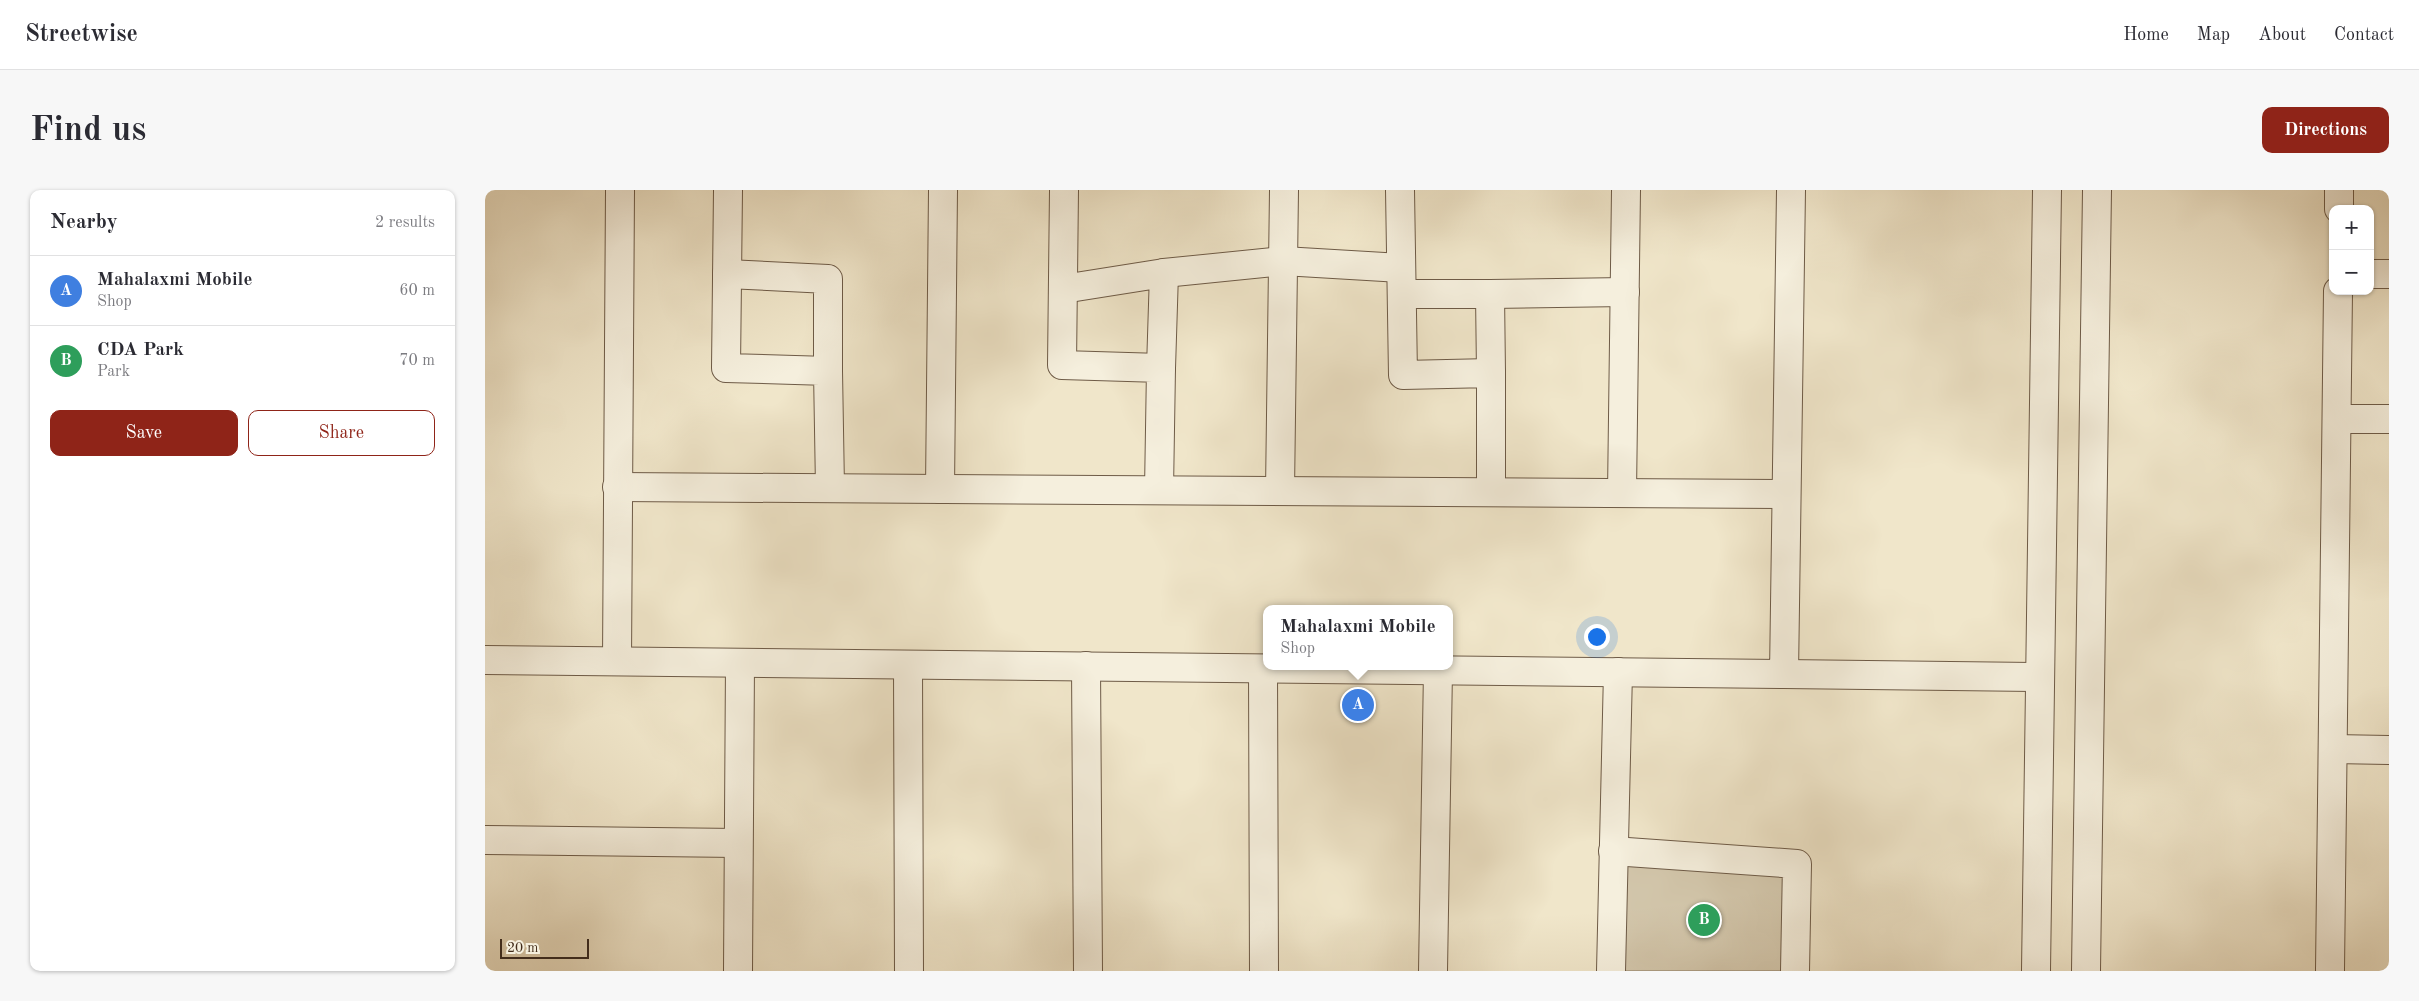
<!DOCTYPE html>
<meta charset="utf-8">
<style>
body{margin:0;font-family:"Old Standard TT",serif;background:#f7f7f7;color:#2b2b33}
.controls{position:absolute;right:15px;top:15px;display:grid;overflow:hidden;border-radius:10px;box-shadow:0 1px 4px #0004}
.controls button{width:45px;height:45px;display:grid;place-items:center;padding:0;border:0;border-bottom:1px solid #e1e1e2;background:#fff;color:#2b2b33;font:25px sans-serif}
.scale{position:absolute;left:15px;bottom:12px;width:89px;box-sizing:border-box;padding-left:5px;border:2px solid #432d1b;border-top:0;font-size:14px;line-height:18px;white-space:nowrap;color:#432d1b;-webkit-text-stroke:4px #f5efdd;paint-order:stroke}
.you{position:absolute;left:1111px;top:446px;width:18px;height:18px;margin:-12px;border:4px solid #fff;border-radius:50%;background:#1a73e8;box-shadow:0 0 0 8px #1a73e833}
.badge{display:grid;place-items:center;width:32px;height:32px;border-radius:50%;background:#8f2418;color:#fff;font-size:16px;font-weight:700}
.pin{position:absolute;translate:-50% -50%;border:2px solid #fff;box-shadow:0 1px 5px #0006}
.popup{position:absolute;left:778px;top:415px;width:190px;height:65px;box-sizing:border-box;display:grid;place-content:center;border-radius:10px;background:#fff;filter:drop-shadow(0 1px 4px #0005);font-size:16px;white-space:nowrap;color:#7c7c81}
.popup b{font-size:19px;color:#2b2b33}
.popup::after{content:'';position:absolute;left:50%;top:100%;margin-left:-10px;border:10px solid transparent;border-top-color:#fff}
.list{margin:0;padding:0;list-style:none}
h2{display:flex;justify-content:space-between;align-items:center;height:65px;margin:0;padding:0 20px;font-size:21px}
h2 small{font-size:16px;font-weight:400;color:#7c7c81}
.list li{display:grid;grid-template-columns:32px 1fr auto;gap:15px;align-items:center;box-sizing:border-box;height:70px;padding:0 20px;border-top:1px solid #e1e1e2}
.list b{display:block;font-size:19px;white-space:nowrap}
.list p{margin:0;font-size:16px;white-space:nowrap;color:#7c7c81}
.list em{font-size:16px;font-style:normal;color:#7c7c81}
.actions{display:flex;gap:10px;padding:15px 20px}
.actions a{flex:1;padding:11px 0;border:1px solid #8f2418;border-radius:10px;text-align:center;font-size:18px;color:#8f2418}
.actions .main{background:#8f2418;color:#fff}
.map{position:relative;flex:none;width:1904px;height:781px;overflow:hidden;border-radius:10px}
header{display:flex;align-items:center;gap:30px;box-sizing:border-box;height:70px;padding:0 25px;background:#fff;border-bottom:1px solid #e1e1e2}
header strong{font-size:24px}
nav{display:flex;gap:28px;margin-inline-start:auto;font-size:18px}
.intro{display:flex;align-items:center;justify-content:space-between;box-sizing:border-box;height:120px;padding:0 30px}
h1{margin:0;font-size:35px}
.button{padding:12px 22px;border-radius:10px;background:#8f2418;color:#fff;font-size:18px;font-weight:700}
main{display:flex;gap:30px;padding:0 30px}
aside{flex:1;background:#fff;border-radius:10px;box-shadow:0 1px 4px #0004}
.map>svg:first-child{display:block}
.green{fill:#d3c7ac;stroke:#8b7a64}
.lines{fill:none;stroke-linecap:round;stroke-linejoin:round}
.minor-casing{stroke:#6e5b47;stroke-width:30}
.minor{stroke:#f5efdd;stroke-width:28}
</style>
<header>
<strong>Streetwise</strong>
<nav><a>Home</a><a>Map</a><a>About</a><a>Contact</a></nav>
</header>
<div class="intro"><h1>Find us</h1><a class="button">Directions</a></div>
<main>
<aside>
<h2>Nearby<small>2 results</small></h2>
<ul class="list">
<li><span class="badge" style="background:#3f7fe0">A</span><div><b>Mahalaxmi Mobile</b><p>Shop</p></div><em>60 m</em></li>
<li><span class="badge" style="background:#2e9e5b">B</span><div><b>CDA Park</b><p>Park</p></div><em>70 m</em></li>
</ul>
<div class="actions"><a class="main">Save</a><a>Share</a></div>
</aside>
<div class="map">
<svg width="1904" height="781" viewBox="0 0 1904 781">
<rect width="100%" height="100%" fill="#f0e6ca"/>
<filter id="stains"><feTurbulence type="fractalNoise" baseFrequency=".004" numOctaves="4"/><feColorMatrix values="0 0 0 0 .2 0 0 0 0 .09 0 0 0 0 .02 0 0 0 .5 -.17"/></filter>
<radialGradient id="worn" r=".72"><stop offset=".6" stop-color="#630" stop-opacity="0"/><stop offset="1" stop-color="#630" stop-opacity=".3"/></radialGradient>
<path class="green" d="M1136,669L1306,680L1304,781H1132Z"/>
<g class="lines">
<defs>
<g id="minor">
<path d="M243,0L241,178L343,181L345,298"/>
<path d="M579,0L577,175L676,178L674,300"/>
<path d="M915,0L918,185L1006,183V302"/>
<path d="M1854,19V0"/>
<path d="M679,83L798,71L916,78"/>
<path d="M242,84L343,89V181"/>
<path d="M1885,84H1904"/>
<path d="M578,99L679,83L676,178"/>
<path d="M917,104H1005L1006,183"/>
<path d="M1005,104L1140,102"/>
<path d="M1852,229H1904"/>
<path d="M132,297L1301,304"/>
<path d="M455,299L458,0"/>
<path d="M795,301L799,0"/>
<path d="M1137,303L1141,0"/>
<path d="M0,470L1299,484L1306,0"/>
<path d="M132,471L135,0"/>
<path d="M423,475L424,781"/>
<path d="M601,476L603,781"/>
<path d="M778,479L779,781"/>
<path d="M1299,484L1555,487"/>
<path d="M1848,559L1904,560"/>
<path d="M0,650L252,653"/>
<path d="M1128,661L1312,674L1310,781"/>
<path d="M253,781L255,473"/>
<path d="M948,781L953,480"/>
<path d="M1126,781L1133,482"/>
<path d="M1551,781L1562,0"/>
<path d="M1601,781L1612,0"/>
<path d="M1845,781L1853,101"/>
</g>
</defs>
<use href="#minor" class="minor-casing"/>
<use href="#minor" class="minor"/>
</g>
<rect width="100%" height="100%" filter="url(#stains)"/>
<rect width="100%" height="100%" fill="url(#worn)"/>
</svg>
<div class="controls">
<button>+</button>
<button>−</button>
</div>
<div class="scale">20 m</div>
<div class="you"></div>
<div class="pin badge" style="left:873px;top:515px;background:#3f7fe0">A</div>
<div class="popup"><b>Mahalaxmi Mobile</b>Shop</div>
<div class="pin badge" style="left:1219px;top:730px;background:#2e9e5b">B</div>
</div>
</main>
